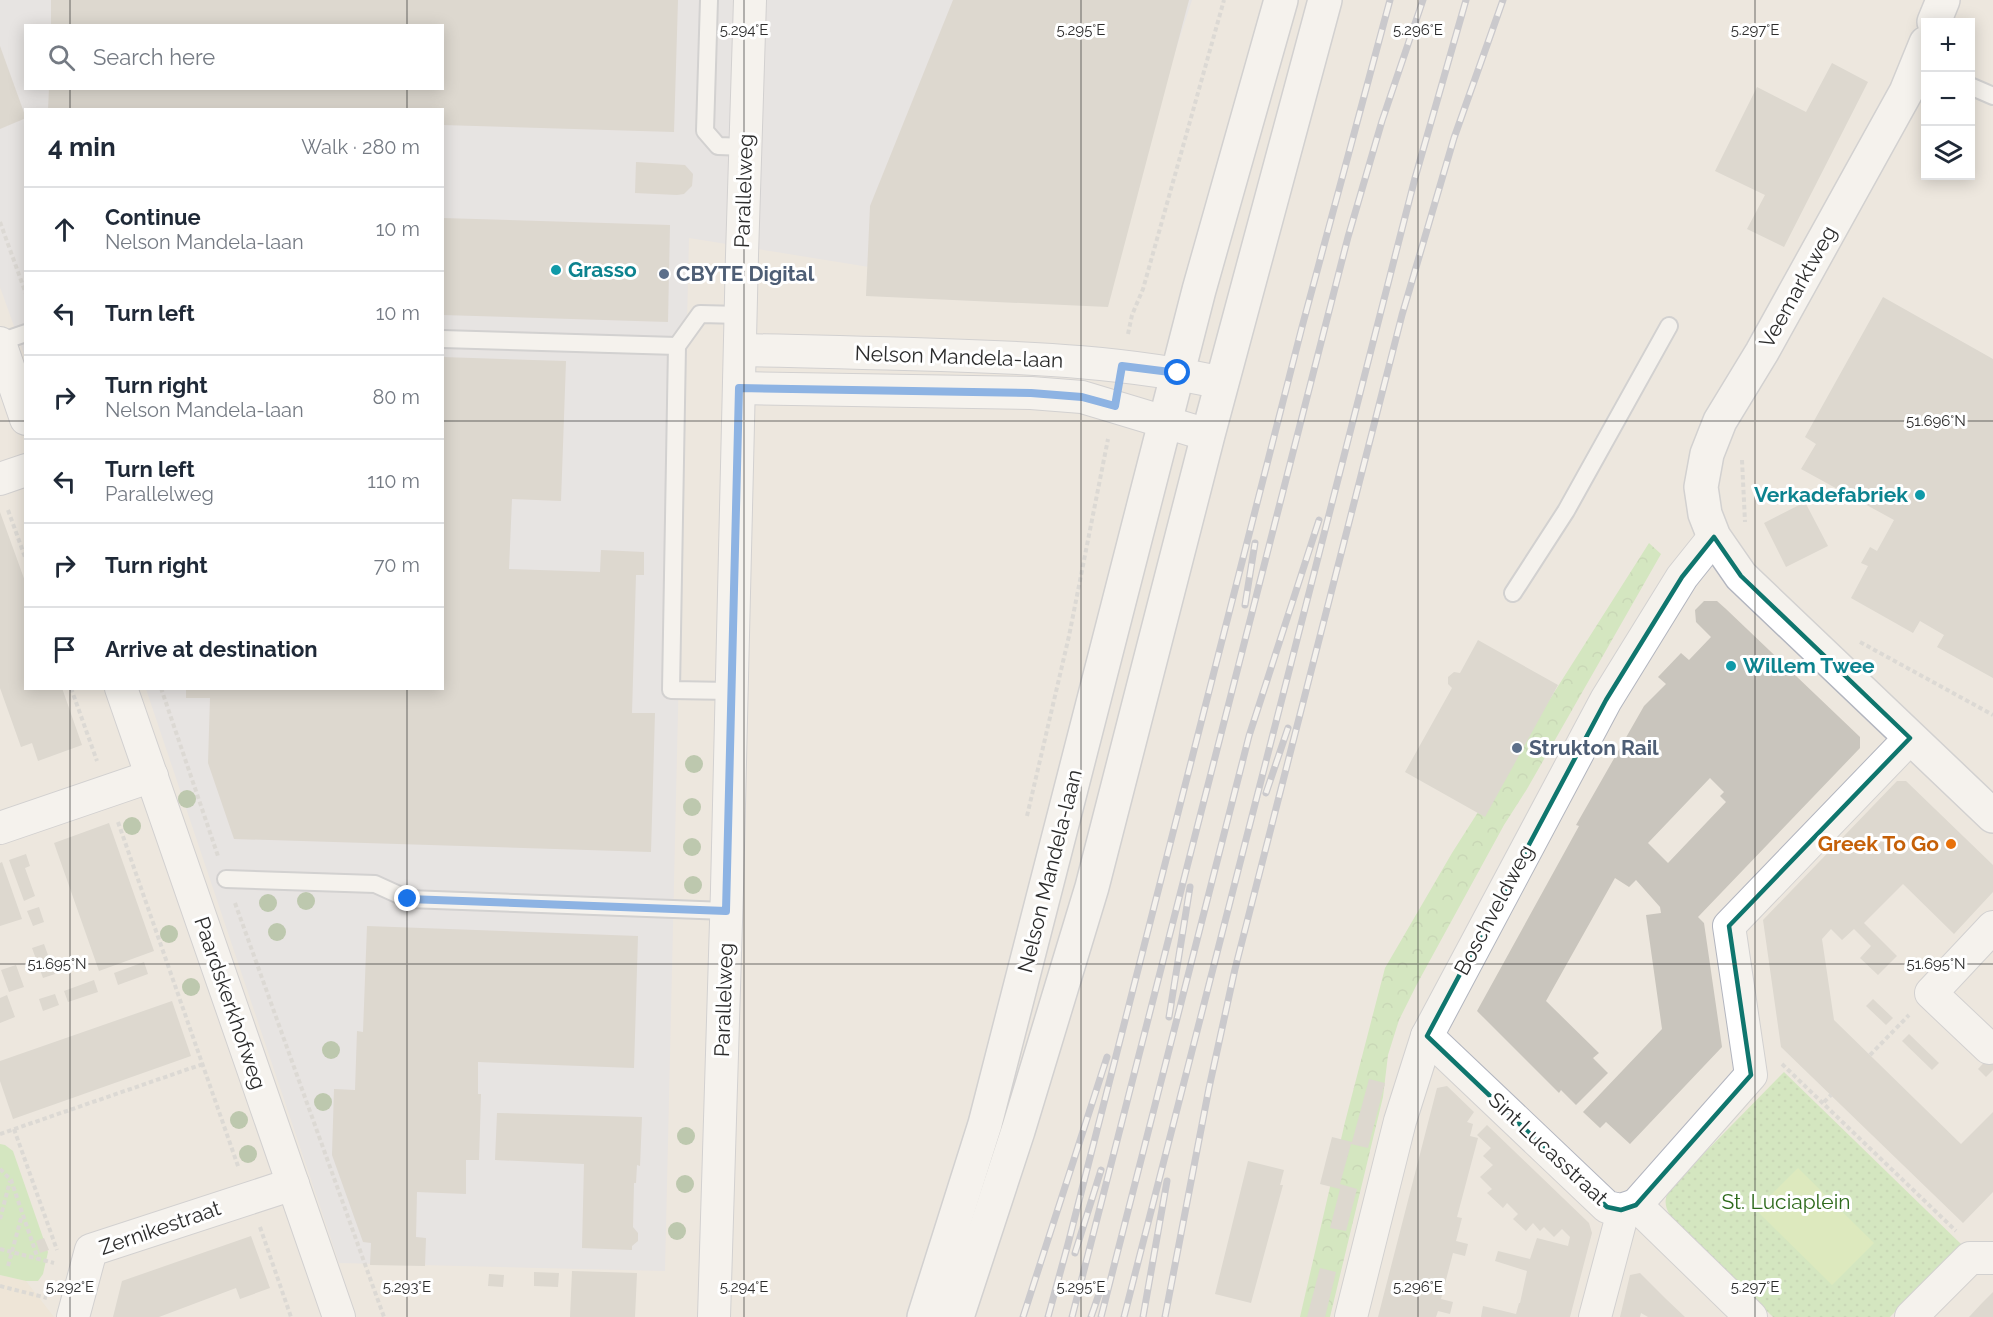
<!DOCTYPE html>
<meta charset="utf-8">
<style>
body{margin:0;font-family:Raleway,sans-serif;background:#f6f6f7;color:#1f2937}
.controls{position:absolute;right:18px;top:18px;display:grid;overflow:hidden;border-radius:0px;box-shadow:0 3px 15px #0003}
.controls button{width:54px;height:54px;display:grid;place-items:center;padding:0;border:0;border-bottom:2px solid #e0e1e3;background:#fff;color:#1f2937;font:30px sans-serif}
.stop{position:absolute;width:18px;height:18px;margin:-14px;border:4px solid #1a73e8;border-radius:50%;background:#fff}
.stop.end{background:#1a73e8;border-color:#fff;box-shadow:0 2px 6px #0008}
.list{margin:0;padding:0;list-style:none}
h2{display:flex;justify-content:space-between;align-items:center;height:78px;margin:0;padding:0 24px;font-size:26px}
h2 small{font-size:20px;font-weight:400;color:#747a83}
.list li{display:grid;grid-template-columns:39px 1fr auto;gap:18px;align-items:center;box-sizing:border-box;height:84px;padding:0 24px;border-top:2px solid #e0e1e3}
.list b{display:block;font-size:22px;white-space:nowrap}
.list p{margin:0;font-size:20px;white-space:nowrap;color:#747a83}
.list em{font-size:20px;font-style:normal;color:#747a83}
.icon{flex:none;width:33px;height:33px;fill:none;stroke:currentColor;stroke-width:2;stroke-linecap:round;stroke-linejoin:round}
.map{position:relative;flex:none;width:1993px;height:1317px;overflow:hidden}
.search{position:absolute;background:#fff;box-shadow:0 3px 15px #0003;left:24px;top:24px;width:420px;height:66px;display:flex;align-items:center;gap:15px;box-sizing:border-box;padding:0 21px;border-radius:0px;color:#747a83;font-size:22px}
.panel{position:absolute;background:#fff;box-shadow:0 3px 15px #0003;left:24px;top:108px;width:420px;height:582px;border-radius:0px}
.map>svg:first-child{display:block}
.industrial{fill:#e1dfe6;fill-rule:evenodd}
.education{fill:#efe3ce}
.forest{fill:url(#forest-crowns)}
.park{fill:url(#park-dots)}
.garden{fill:#b6e49b}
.pitch{fill:#c9eb97}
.building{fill:#c9c5bd;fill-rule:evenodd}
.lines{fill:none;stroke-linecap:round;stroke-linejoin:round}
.lane-casing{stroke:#b2b5bf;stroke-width:20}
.street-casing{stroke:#b2b5bf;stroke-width:34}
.secondary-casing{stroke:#b2b5bf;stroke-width:36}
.path{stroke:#c8c8c8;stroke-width:4;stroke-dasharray:4.5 3;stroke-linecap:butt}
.lane{stroke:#fff;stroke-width:16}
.street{stroke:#fff;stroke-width:32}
.secondary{stroke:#fff;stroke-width:33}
.rail-casing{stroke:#a1a4b6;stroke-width:7}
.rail{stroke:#fff;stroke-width:4.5;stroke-dasharray:14;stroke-linecap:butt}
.tree{fill:#83a273}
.route{stroke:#1a73e8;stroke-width:8}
.marked{fill:none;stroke:#0f766e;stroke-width:4.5;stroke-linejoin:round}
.ticks{fill:none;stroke:#2c2c2c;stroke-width:1.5;stroke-opacity:0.45}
.culture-dot{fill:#0f9aa8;stroke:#fff;stroke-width:2}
.service-dot{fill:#5c6f8a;stroke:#fff;stroke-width:2}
.food-dot{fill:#e8710a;stroke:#fff;stroke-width:2}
.labels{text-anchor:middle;stroke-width:6;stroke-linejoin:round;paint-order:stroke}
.street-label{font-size:21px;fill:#2c2c2c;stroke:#fff}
.culture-label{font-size:21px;font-weight:bold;fill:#0d838f;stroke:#fff;text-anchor:start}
.service-label{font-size:21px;font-weight:bold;fill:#4e5e75;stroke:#fff;text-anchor:start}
.food-label{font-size:21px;font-weight:bold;fill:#c56008;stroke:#fff;text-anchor:end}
.park-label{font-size:21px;fill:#2d6a1b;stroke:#fff}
.ticks-label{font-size:15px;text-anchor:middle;fill:#2c2c2c;stroke:#fff;stroke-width:6;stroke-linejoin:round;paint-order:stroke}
</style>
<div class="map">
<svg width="1993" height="1317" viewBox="0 0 1993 1317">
<defs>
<pattern id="forest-crowns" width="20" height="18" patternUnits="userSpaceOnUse" patternTransform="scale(1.5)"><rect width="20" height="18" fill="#b6e49b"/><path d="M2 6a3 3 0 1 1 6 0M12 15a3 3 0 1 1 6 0" fill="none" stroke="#9dc486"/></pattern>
<pattern id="park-dots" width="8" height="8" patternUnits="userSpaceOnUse" patternTransform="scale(1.5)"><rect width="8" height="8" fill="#b6e49b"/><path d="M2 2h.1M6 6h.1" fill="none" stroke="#9dc486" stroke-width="1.8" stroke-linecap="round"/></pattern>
</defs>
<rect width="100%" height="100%" fill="#ede7de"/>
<path class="industrial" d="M0,0H1192L1093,303L689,238L665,1271L339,1263L146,689L442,688V110H26L25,357L0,287ZM26,26H442V88H26Z"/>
<path class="education" d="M0,1275L26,1281L54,1317H0Z"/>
<path class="forest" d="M1649,543L1661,554L1527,789L1504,825L1417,984L1399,1020L1388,1055L1383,1097L1330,1317H1300L1345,1122L1385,968L1452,853Z"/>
<path class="park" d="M1784,1072L1961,1244L1890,1317H1773L1671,1217C1663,1204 1664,1197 1673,1185Z"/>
<path class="garden" d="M0,1144L5,1145L13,1151L48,1252L43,1274L38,1281H26L0,1275Z"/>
<path class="pitch" d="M1798,1168L1874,1243L1832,1285L1756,1210Z"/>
<g class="building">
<path d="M51,0H678L674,132L442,125V110H48L49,88H442V26H51Z"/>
<path d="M953,0H1189L1108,307L866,296L870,206Z"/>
<path d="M0,46L26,118L0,129Z"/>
<path d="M1832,63L1868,82L1784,247L1747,229L1765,195L1715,171L1757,87L1806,112Z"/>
<path d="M636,162L685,165L693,174L692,186L684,194L677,195L635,193Z"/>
<path d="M442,218L670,225L668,322L442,315Z"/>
<path d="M1883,297L1993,359V678L1937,647L1944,635L1920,621L1913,633L1851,598L1868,566L1861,563L1870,547L1877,551L1894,520L1801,469L1816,444L1805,437Z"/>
<path d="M442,357L566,361L561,501L512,499L509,569L600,572L601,550L644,552V575H636L632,713H655L651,852L234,839L208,763L210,698H186V688H442Z"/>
<path d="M1805,502L1828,546L1786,567L1764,523Z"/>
<path d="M0,512L26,584V688H62L82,745L38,761L32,743L21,747L0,688Z"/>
<path d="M1704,601H1717L1726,609L1860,737V748L1698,917L1704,923L1722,1047L1630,1144L1606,1122L1600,1128L1583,1112L1662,1029L1646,915L1661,913L1660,907L1636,880L1629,887L1615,878L1546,1001L1599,1053L1593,1058L1608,1073L1576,1105L1561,1090L1559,1093L1477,1011L1579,826L1576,825L1644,706L1666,684L1658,677L1681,653L1689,660L1711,637L1696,622L1695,610ZM1710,778L1724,792L1720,796L1726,802L1668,863L1648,843Z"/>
<path d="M1478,640L1558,685L1485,817L1405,772L1452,688L1448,684V677L1454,672L1460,673Z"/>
<path d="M1897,781H1906L1993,865V892L1954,934L1903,884L1864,923L1897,956L1878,975L1860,958L1871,946L1854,929L1842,940L1831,929L1822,939L1834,1020L1961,1144L1993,1112V1192L1963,1223L1781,1047L1763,920Z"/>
<path d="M109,823L154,951L99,971L54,843Z"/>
<path d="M26,854L30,866L25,868L35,896L24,901L9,860Z"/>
<path d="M2,862L22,919L0,926V863Z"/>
<path d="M39,907L44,922L33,926L27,911Z"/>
<path d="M367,926L638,936L634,1068L478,1062V1094H481L479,1160H466V1194L417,1192L416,1237L426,1238L425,1266L370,1265L371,1243L363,1242L332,1155L334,1089L355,1090L357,1031L363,1032Z"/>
<path d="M44,944L55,974L43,978L32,948Z"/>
<path d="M144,962L148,974L118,985L114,973Z"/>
<path d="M16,965L24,987L9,992L1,970Z"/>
<path d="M94,980L98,992L68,1002L64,991Z"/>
<path d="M55,994L59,1005L43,1011L39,999Z"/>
<path d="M7,995L15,1017L0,1023V998Z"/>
<path d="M1873,999L1893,1018L1886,1025L1866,1006Z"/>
<path d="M172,1001L191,1056L13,1119L0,1081V1061Z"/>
<path d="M1909,1034L1939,1063L1932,1070L1902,1041Z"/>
<path d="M1993,1053V1070L1986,1077L1978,1069Z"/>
<path d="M1369,1079L1385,1083L1368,1148L1351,1144L1340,1184L1357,1189L1346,1231L1330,1228L1340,1189L1320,1184L1332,1137L1352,1142Z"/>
<path d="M1447,1086L1474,1112L1467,1122L1473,1124L1470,1136L1478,1138L1457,1217L1462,1218L1456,1241L1468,1244L1465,1256L1453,1253L1441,1299L1453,1302L1450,1314L1438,1311L1436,1317H1378L1437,1088Z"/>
<path d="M497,1113L642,1117L640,1166L637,1165L636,1183H634L633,1227L638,1233V1241L632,1246V1250L582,1248L584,1164L495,1160Z"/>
<path d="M1487,1125L1589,1223L1592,1233L1570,1317H1481L1483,1306L1516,1314L1519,1303H1520L1527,1271L1495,1261L1498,1251L1530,1259L1537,1238L1568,1246L1570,1237L1562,1229L1554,1237L1544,1227L1540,1231L1533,1223L1526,1231L1513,1219L1518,1214L1507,1203L1503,1208L1487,1193L1492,1189L1480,1177L1493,1165L1483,1156L1491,1148L1477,1135Z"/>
<path d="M1248,1161L1284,1170L1280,1185H1283L1251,1303L1215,1294Z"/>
<path d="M251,1236L270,1288L240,1299L236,1288L159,1317H113L122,1281Z"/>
<path d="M44,1238L49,1250L40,1253L36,1241Z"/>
<path d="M1320,1268L1336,1272L1325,1317H1307Z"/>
<path d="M572,1271L637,1273L635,1317H570Z"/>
<path d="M534,1272L559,1273L558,1287L534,1286Z"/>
<path d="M1640,1273L1666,1299L1685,1317H1648L1641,1313L1640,1317H1620L1630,1275Z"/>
<path d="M489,1274L504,1275L503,1287L488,1286Z"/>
<path d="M1993,1292V1317H1969L1982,1303Z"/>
</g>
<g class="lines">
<defs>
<g id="lane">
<path d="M709,0L705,131L718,146L746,147"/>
<path d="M1970,86L1993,96"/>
<path d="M442,339L677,346"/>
<path d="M0,342L26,333"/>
<path d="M1513,593L1566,511L1669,326"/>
<path d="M731,691L671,690L677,346L700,314L741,315"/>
<path d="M226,879L375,884L408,899L726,911"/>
</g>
<g id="street">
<path d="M0,343L26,419"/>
<path d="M740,350C807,351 874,353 941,355C1035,358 1129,362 1222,383"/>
<path d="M739,388L1031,393L1082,397L1208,435"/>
<path d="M0,479L26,470"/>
<path d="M121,688L339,1317"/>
<path d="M0,828L152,776"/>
<path d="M1427,1036L1607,1207L1621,1210L1636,1205L1751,1317"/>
<path d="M1989,1048L1931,993L1993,927"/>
<path d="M1636,1205L1751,1075L1729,926L1910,738"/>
<path d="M73,1317L91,1250L293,1184"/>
<path d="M714,1317L727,889L742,255L750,0"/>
<path d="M1351,1317L1400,1121L1427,1036L1606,700L1682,577L1714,537"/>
<path d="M1595,1317L1620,1223L1621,1210"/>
<path d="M1911,1317L1970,1258H1993"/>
</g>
<g id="secondary">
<path d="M1934,22L1943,0"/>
<path d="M1926,43L1906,92L1762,352L1720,421L1707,454L1701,487L1705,514L1714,537L1741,576L1993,816"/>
<path d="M924,1317L985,1124L1199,290L1281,0"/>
<path d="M957,1317L1018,1131L1092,887L1208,435L1325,0"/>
</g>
</defs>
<use href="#lane" class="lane-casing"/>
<use href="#street" class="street-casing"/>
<use href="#secondary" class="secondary-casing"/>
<g class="path">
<path d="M0,222L26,294"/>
<path d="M1128,334L1132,315L1143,289L1224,0"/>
<path d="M1742,460L1745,522"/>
<path d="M8,510L26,560"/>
<path d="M1860,642L1993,715"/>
<path d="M71,688L97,761"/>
<path d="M161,688L218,856"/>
<path d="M1027,816L1069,636L1108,439"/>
<path d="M118,822L239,1169"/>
<path d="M235,903L384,1317"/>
<path d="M1870,1055L1909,1015"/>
<path d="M1782,1064L1956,1231"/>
<path d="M1824,1102L1831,1095"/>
<path d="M14,1129L57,1250"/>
<path d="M0,1134L203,1064"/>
<path d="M0,1169L11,1180L38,1259"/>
<path d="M0,1219L10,1181"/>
<path d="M260,1227L291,1317"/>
<path d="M0,1249L54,1263"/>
<path d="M8,1266L22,1215"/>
<path d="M0,1286L47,1298"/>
</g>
<use href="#lane" class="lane"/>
<use href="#street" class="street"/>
<use href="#secondary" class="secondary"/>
<defs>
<g id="rail">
<path d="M1245,605L1255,543"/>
<path d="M1266,793L1288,728"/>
<path d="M1169,1017L1190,887"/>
<path d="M1075,1253L1101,1170"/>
<path d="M1023,1317L1107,1057"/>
<path d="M1048,1317L1068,1244L1302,327L1390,0"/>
<path d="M1072,1317L1348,237L1382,121L1423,0"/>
<path d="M1091,1317L1100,1291"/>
<path d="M1101,1317L1249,736L1319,520"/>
<path d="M1124,1317L1415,178L1466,0"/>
<path d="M1143,1317L1167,1181"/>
<path d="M1165,1317L1209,1088L1235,969L1402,315L1454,138L1503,0"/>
</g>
</defs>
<use href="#rail" class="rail-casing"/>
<use href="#rail" class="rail"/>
</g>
<g class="tree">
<circle cx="694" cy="764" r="9"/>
<circle cx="187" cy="799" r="9"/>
<circle cx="692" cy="807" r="9"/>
<circle cx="132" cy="826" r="9"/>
<circle cx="692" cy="847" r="9"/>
<circle cx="693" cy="885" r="9"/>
<circle cx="306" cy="901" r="9"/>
<circle cx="268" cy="903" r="9"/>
<circle cx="277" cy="932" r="9"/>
<circle cx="169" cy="934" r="9"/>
<circle cx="191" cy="987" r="9"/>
<circle cx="331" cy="1050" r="9"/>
<circle cx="323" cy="1102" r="9"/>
<circle cx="239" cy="1120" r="9"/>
<circle cx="686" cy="1136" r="9"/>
<circle cx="248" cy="1154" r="9"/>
<circle cx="685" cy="1184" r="9"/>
<circle cx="677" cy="1231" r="9"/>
</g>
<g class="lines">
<path class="route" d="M408,899L726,911L739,388L1031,393L1082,397L1115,406L1122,366L1178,373"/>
</g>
<path d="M0 0H1993V1317H0ZM1714,537L1741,576L1910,738L1729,926L1751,1075L1636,1205L1621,1210L1607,1207L1427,1036L1606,700L1682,577Z" fill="#ede7de" fill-opacity=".55" fill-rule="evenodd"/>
<path class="marked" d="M1714,537L1741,576L1910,738L1729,926L1751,1075L1636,1205L1621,1210L1607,1207L1427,1036L1606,700L1682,577Z"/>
<path class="ticks" d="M70,0V26M407,0V26M744,0V1317M1081,0V1317M1418,0V1317M1755,0V1317M70,88V110M407,88V110M0,421H26M442,421H1993M70,688V1317M407,688V1317M0,964H1993"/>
<g class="culture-dot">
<circle cx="556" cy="270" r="6"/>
<circle cx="1920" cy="495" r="6"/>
<circle cx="1731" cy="666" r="6"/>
</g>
<g class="service-dot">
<circle cx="664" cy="274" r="6"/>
<circle cx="1517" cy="748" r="6"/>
</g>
<circle class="food-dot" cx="1951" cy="844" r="6"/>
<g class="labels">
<g class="street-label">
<text transform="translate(744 191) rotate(-88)" y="7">Parallelweg</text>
<text transform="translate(1798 287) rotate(-61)" y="7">Veemarktweg</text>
<text transform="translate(959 357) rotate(2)" y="7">Nelson Mandela-laan</text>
<text transform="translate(1050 871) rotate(-76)" y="7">Nelson Mandela-laan</text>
<text transform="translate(1494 910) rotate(-62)" y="7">Boschveldweg</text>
<text transform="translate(724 1000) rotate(-88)" y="7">Parallelweg</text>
<text transform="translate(230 1003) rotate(71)" y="7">Paardskerkhofweg</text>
<text transform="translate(1548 1149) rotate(43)" y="7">Sint Lucasstraat</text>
<text transform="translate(160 1228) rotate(-19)" y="7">Zernikestraat</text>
</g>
<g class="culture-label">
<text x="568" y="277">Grasso</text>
<text x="1908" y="502" text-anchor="end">Verkadefabriek</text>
<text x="1743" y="673">Willem Twee</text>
</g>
<g class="service-label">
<text x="676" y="281">CBYTE Digital</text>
<text x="1529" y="755">Strukton Rail</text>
</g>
<g class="food-label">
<text x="1939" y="851">Greek To Go</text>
</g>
<g class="park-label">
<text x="1786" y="1209">St. Luciaplein</text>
</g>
</g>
<g class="ticks-label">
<text x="744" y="35">5.294°E</text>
<text x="1081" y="35">5.295°E</text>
<text x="1418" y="35">5.296°E</text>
<text x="1755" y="35">5.297°E</text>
<text x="1936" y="426">51.696°N</text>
<text x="57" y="969">51.695°N</text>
<text x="1936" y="969">51.695°N</text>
<text x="70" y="1292">5.292°E</text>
<text x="407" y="1292">5.293°E</text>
<text x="744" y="1292">5.294°E</text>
<text x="1081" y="1292">5.295°E</text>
<text x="1418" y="1292">5.296°E</text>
<text x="1755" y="1292">5.297°E</text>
</g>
</svg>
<div class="controls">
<button>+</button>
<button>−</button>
<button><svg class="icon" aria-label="layers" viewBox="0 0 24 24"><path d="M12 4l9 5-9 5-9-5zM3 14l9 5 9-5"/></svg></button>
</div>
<div class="stop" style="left:1178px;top:373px"></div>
<div class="stop end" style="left:408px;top:899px"></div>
<div class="search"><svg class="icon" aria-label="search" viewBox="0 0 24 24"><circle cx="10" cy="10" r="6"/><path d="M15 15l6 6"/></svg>Search here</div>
<section class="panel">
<h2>4 min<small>Walk · 280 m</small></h2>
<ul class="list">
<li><svg class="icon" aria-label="ahead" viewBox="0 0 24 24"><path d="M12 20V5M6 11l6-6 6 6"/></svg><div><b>Continue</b><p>Nelson Mandela-laan</p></div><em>10 m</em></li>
<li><svg class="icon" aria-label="left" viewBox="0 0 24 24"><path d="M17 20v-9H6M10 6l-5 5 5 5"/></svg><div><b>Turn left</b></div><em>10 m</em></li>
<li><svg class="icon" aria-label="right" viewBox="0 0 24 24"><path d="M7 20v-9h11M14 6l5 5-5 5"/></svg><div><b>Turn right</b><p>Nelson Mandela-laan</p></div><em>80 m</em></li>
<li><svg class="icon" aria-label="left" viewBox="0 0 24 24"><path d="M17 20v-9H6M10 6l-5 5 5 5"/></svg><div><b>Turn left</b><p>Parallelweg</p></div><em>110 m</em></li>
<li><svg class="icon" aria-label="right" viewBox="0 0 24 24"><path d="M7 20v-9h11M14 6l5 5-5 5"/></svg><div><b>Turn right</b></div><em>70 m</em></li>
<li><svg class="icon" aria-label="arrive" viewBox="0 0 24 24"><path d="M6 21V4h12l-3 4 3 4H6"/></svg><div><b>Arrive at destination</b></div></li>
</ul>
</section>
</div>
